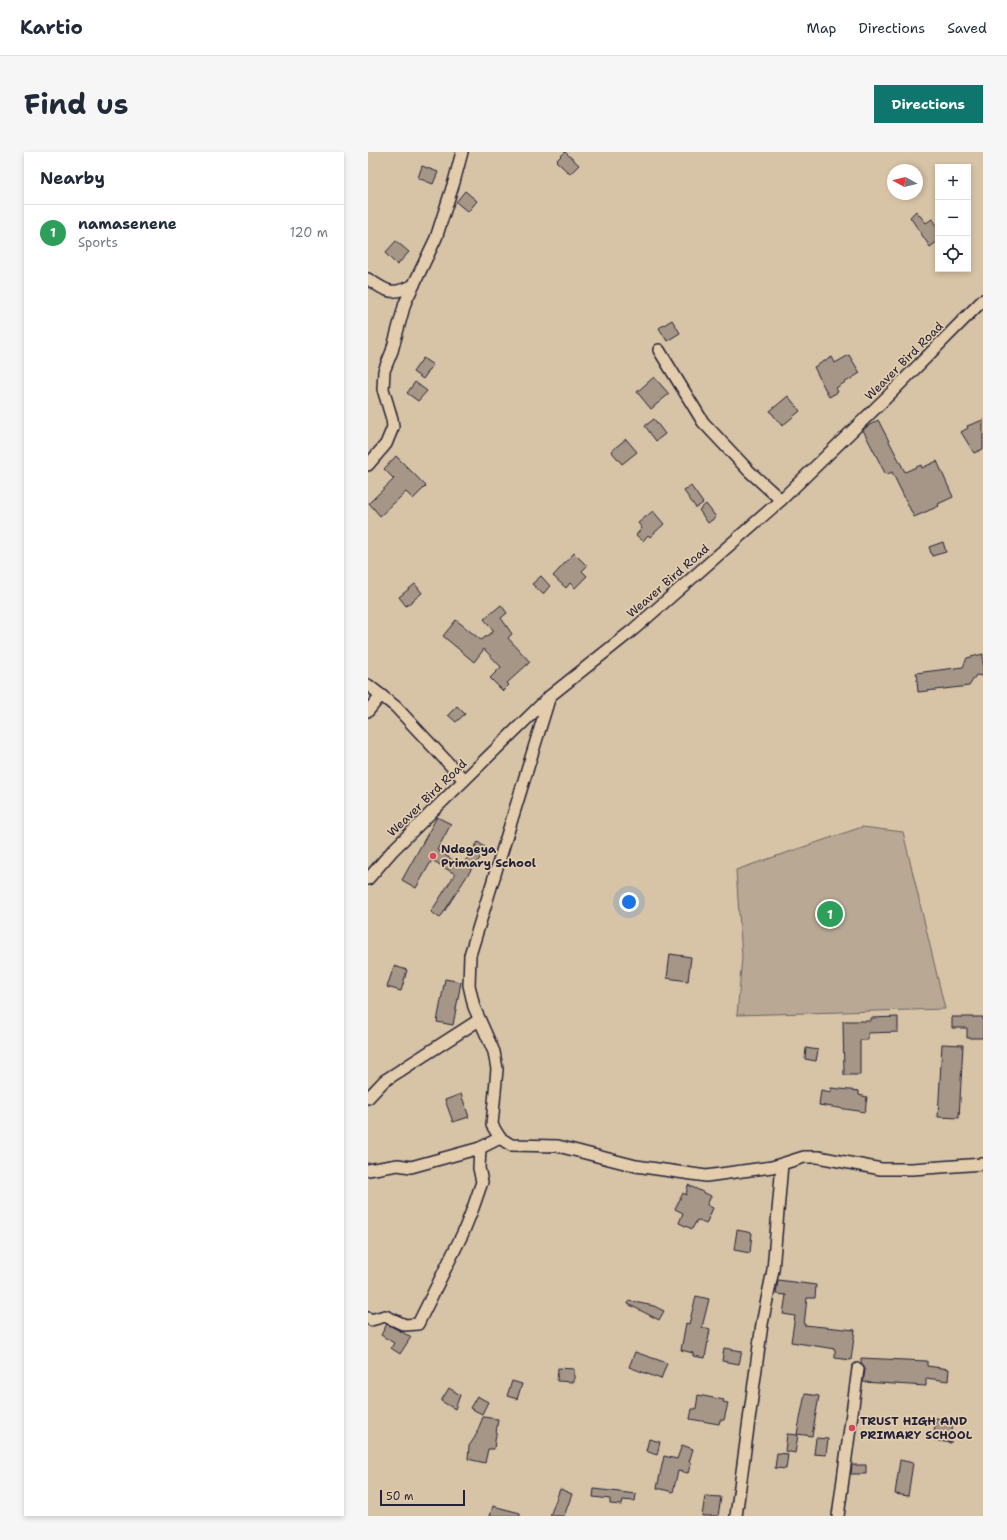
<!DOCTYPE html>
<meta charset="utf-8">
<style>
body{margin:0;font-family:"Shantell Sans",sans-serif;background:#f6f6f7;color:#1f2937}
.controls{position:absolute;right:12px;top:12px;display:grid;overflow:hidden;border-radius:0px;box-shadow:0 2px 6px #0003}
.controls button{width:36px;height:36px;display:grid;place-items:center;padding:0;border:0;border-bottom:1px solid #e0e1e3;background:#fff;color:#1f2937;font:20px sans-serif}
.compass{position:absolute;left:519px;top:12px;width:36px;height:36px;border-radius:50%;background:#fff;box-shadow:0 2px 6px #0003;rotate:278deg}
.scale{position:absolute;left:12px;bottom:10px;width:85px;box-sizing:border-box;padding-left:4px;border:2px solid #22223b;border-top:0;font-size:11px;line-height:14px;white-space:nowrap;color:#22223b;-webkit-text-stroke:3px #e3cdac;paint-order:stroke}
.you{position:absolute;left:261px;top:750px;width:14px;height:14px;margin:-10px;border:3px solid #fff;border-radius:50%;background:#1a73e8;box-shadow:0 0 0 6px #1a73e833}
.badge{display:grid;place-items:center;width:26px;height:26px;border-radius:50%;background:#0f766e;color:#fff;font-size:13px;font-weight:700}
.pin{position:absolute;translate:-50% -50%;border:2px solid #fff;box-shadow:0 1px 4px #0006}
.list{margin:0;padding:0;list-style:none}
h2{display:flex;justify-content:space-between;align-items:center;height:52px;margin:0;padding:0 16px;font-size:17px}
h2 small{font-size:13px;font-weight:400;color:#747a83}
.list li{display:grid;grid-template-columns:26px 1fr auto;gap:12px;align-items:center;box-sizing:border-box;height:56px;padding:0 16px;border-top:1px solid #e0e1e3}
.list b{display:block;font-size:15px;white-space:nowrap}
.list p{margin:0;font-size:13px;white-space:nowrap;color:#747a83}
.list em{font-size:13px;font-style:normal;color:#747a83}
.icon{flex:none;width:22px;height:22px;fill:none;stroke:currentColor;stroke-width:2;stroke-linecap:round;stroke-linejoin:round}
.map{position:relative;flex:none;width:615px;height:1364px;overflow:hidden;border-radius:0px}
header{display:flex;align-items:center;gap:24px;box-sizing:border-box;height:56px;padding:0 20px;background:#fff;border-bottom:1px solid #e0e1e3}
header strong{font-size:19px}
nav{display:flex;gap:22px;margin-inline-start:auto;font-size:14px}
.intro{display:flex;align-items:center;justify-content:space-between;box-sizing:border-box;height:96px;padding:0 24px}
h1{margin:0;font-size:28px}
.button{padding:10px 18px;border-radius:0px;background:#0f766e;color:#fff;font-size:14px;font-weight:700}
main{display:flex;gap:24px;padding:0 24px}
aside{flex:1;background:#fff;border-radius:0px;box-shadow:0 2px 6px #0003}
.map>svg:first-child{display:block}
.green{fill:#b9a894;stroke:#6e6568}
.building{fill:#a59687;stroke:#22223b}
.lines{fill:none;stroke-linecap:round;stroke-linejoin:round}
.street-casing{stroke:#22223b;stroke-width:14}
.street{stroke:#e3cdac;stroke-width:11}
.poi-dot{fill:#d1495b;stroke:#e3cdac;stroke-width:1.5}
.labels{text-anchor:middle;stroke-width:3.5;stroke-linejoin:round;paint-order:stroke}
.street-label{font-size:12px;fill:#22223b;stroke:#e3cdac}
.poi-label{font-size:12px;font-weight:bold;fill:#22223b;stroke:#e3cdac;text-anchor:start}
</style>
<header>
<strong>Kartio</strong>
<nav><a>Map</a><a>Directions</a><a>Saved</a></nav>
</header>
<div class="intro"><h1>Find us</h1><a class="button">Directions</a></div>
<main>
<aside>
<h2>Nearby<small></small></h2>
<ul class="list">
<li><span class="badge" style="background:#2e9e5b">1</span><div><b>namasenene</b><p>Sports</p></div><em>120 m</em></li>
</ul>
</aside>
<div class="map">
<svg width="615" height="1364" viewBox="0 0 615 1364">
<rect width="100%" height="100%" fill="#d7c3a5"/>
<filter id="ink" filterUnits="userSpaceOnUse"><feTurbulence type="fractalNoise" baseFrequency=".025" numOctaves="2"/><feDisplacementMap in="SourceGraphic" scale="8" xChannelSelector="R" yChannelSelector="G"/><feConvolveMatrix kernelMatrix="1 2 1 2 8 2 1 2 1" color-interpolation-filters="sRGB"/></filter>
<g filter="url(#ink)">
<path class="green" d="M494,675L535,680L577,857L369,863L374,805L368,718Z"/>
<g class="building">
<path d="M197,0L211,13L202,22L188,9Z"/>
<path d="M54,14L70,20L65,32L50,26Z"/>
<path d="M97,39L109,49L100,60L88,50Z"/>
<path d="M548,59L558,71L564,67L570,77V89L562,95L542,65Z"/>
<path d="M28,89L41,100L29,113L17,101Z"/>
<path d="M304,168L312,181L299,189L291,176Z"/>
<path d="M481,203L492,221L468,236L470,240L461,245L446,215L464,205L467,211Z"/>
<path d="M55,206L65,213L55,227L45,220Z"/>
<path d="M286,225L301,242L283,257L269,240Z"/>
<path d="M47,230L59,239L50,249L39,241Z"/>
<path d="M420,244L432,259L414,274L402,259Z"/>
<path d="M286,267L297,282L288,289L277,274Z"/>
<path d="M510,268L537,320L553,313L554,316L569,309L585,345L570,352L571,354L546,365L524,320L518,323L495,278L500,274Z"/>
<path d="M615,268V297L606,301L593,280L600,276L599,274Z"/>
<path d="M258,287L269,300L254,312L243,299Z"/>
<path d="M28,304L58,334L45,347L38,340L12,364L1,351L26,327L16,317Z"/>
<path d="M323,334L335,351L328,356L316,339Z"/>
<path d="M338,352L348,365L340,371L331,358Z"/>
<path d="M285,359L296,372L282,385L280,383L275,389L268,383L274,376L270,371Z"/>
<path d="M575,390L578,400L564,404L561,395Z"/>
<path d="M206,401L219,414L214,419L219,424L207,436L202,431L198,436L185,424Z"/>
<path d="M173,424L182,434L175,442L164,432Z"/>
<path d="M47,432L54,441L38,454L31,445Z"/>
<path d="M133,453L139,461L133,466L144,482L140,486L162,510L139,531L141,533L135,539L122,526L133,515L116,497L106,510L75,484L88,468L113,488L126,479L116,467Z"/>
<path d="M615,502V524L608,523L601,534L550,540L549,528L550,526L548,521L595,515L599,506Z"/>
<path d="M89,554L97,562L88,570L80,563Z"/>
<path d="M69,665L83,672L69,698L94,714L110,690L118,696L107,714L106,713L72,766L63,760L87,722L64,708L48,736L34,728Z"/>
<path d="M302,802L323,805L320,829L299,826Z"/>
<path d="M26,814L39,818L33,839L19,835Z"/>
<path d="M77,827L93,830L85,873L69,870Z"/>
<path d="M530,865V880L500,881V888H492V923H476L475,869H503V866Z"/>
<path d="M584,865H615V886H599V876H584Z"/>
<path d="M574,892L595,893L591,966L570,965Z"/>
<path d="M438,896L450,898L448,909L437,907Z"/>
<path d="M463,936L491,939V943L499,945L497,960L451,953L453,938L463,940Z"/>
<path d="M93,942L101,965L85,970L77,948Z"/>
<path d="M320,1033L343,1044L339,1053L345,1056L338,1072L329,1068L324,1077L311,1071L315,1061L307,1057L315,1041L318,1043Z"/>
<path d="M369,1078L384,1081L382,1101L366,1098Z"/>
<path d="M410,1128L448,1133L447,1146H439L436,1173L487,1178L483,1208L467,1206V1197L423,1190L427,1164L415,1162L418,1143L408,1142Z"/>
<path d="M328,1144L341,1147L334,1175L342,1177L337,1206L325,1204V1201L313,1198L318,1171L321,1172Z"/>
<path d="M261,1149L286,1154L296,1159L291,1168L260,1152Z"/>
<path d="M19,1172L43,1185L32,1202L23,1196L26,1191L13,1183Z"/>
<path d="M356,1196L374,1199L371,1212L354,1209Z"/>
<path d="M267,1200L299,1211L293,1227L261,1215Z"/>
<path d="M493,1206L559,1209V1214L581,1217L580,1229L558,1226V1234L495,1230L497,1218L496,1214L493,1211Z"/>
<path d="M190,1216L206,1217V1230L189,1229Z"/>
<path d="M144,1229L154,1232L149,1247L139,1244Z"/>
<path d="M81,1236L92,1243L87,1257L73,1249Z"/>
<path d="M437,1242L451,1244L444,1284L429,1282Z"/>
<path d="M330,1243L356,1248L355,1250L360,1251L356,1268H352L351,1272L322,1267L324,1257H328Z"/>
<path d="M109,1244L120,1250L114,1262L102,1256Z"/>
<path d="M115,1265L130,1267L126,1297H120L117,1311L100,1307L101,1294L107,1285Z"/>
<path d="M568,1266L585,1268L583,1291L565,1288Z"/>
<path d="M419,1282L430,1283L427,1301L417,1299Z"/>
<path d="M448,1286L460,1287L458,1303L446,1302Z"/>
<path d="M281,1287L292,1290L289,1303L278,1299Z"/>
<path d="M314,1293L325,1297L321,1310L323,1311L320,1321L310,1319L305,1340L289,1336L296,1304L309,1307Z"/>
<path d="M409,1301L420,1302L418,1317L407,1316Z"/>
<path d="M532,1308L545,1311L540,1344L527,1342Z"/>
<path d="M484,1313H498V1322H483Z"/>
<path d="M192,1337L204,1342L196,1364H182Z"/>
<path d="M226,1337L268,1342L267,1349L255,1348L254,1353L242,1352V1347L225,1345Z"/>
<path d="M337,1344L353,1345L350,1364H334Z"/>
<path d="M125,1354L152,1361V1364H122Z"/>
</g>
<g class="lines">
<defs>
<g id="street">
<path d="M0,127C20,140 23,144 46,133"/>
<path d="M291,198L335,270L381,319L413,348"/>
<path d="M0,313L18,292L25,275L24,267L15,237L16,219L24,199L37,151L68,86L86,30L94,0"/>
<path d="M0,533L28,555L96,628"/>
<path d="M182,544L102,803L101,833L106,855L126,900L129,917L124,973L132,986L143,993L190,994L268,1014L338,1024L404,1015L436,1005H450L513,1017H544L615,1012"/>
<path d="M0,559L13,543"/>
<path d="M0,727L25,698L182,544L266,477L413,348L520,244L615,148"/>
<path d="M0,946L16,929L111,868"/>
<path d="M0,1018L30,1013L43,1015L112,996L132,986"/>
<path d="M0,1166L3,1168L17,1164L37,1173L50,1172L95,1081L105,1056L114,1030L111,1016L112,996"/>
<path d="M368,1364L394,1172L405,1118L414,1012"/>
<path d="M470,1364L490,1217"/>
</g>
</defs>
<use href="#street" class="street-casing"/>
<use href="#street" class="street"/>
</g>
</g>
<g class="poi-dot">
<circle cx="65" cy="704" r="4"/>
<circle cx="484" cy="1276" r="4"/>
</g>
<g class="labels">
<g class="street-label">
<text transform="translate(536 209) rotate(-45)" y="4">Weaver Bird Road</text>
<text transform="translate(300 429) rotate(-41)" y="4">Weaver Bird Road</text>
<text transform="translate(59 646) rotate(-44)" y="4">Weaver Bird Road</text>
</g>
<g class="poi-label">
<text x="73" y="701">Ndegeya<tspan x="73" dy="14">Primary School</tspan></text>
<text x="492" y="1273">TRUST HIGH AND<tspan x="492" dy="14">PRIMARY SCHOOL</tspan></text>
</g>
</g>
</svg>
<div class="controls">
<button>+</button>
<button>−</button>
<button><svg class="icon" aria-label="locate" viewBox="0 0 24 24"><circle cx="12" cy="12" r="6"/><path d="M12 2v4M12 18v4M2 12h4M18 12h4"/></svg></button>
</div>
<svg class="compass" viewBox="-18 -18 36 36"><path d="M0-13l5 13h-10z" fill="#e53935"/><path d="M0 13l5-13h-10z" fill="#747a83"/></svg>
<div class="scale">50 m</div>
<div class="you"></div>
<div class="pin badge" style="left:462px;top:762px;background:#2e9e5b">1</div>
</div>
</main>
